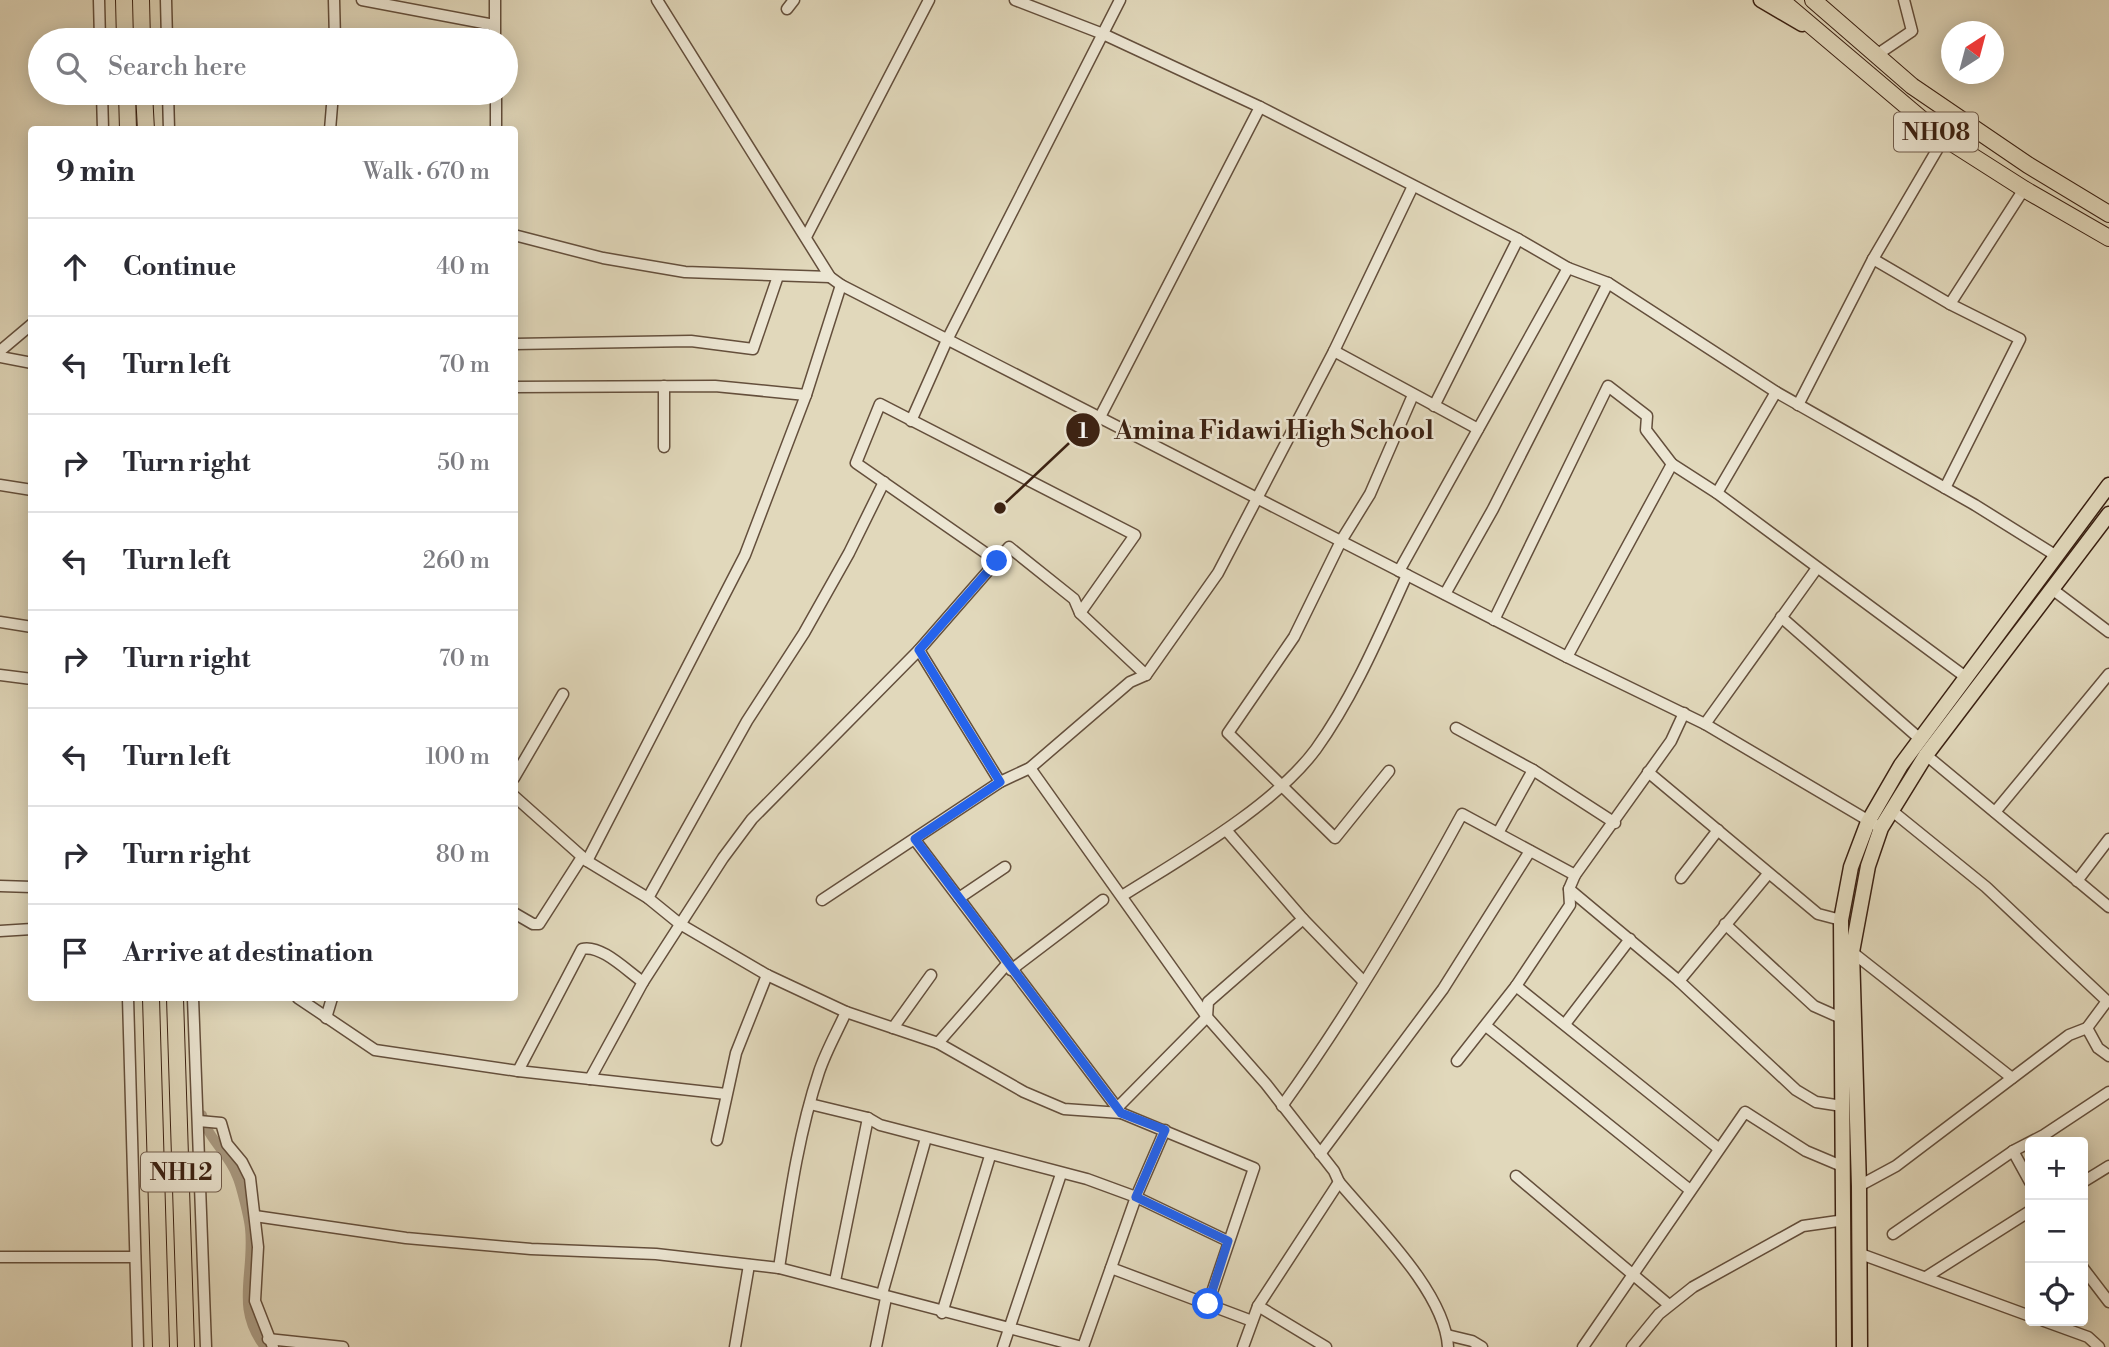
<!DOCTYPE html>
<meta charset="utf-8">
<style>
body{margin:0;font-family:"Libre Bodoni",serif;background:#f7f7f7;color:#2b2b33}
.controls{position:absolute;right:21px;bottom:21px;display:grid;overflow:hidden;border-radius:7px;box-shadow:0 4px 18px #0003}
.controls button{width:63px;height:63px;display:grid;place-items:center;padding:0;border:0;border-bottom:2px solid #e1e1e2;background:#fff;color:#2b2b33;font:35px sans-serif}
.compass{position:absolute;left:1941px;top:21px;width:63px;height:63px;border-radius:50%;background:#fff;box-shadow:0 4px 18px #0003;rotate:36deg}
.stop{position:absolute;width:21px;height:21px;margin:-16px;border:5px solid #2563eb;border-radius:50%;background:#fff}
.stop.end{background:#2563eb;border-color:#fff;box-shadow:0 2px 7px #0008}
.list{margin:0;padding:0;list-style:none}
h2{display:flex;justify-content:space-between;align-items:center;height:91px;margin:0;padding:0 28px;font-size:30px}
h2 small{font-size:23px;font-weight:400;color:#7c7c81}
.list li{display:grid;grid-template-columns:46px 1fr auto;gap:21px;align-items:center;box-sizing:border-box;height:98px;padding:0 28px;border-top:2px solid #e1e1e2}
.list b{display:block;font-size:26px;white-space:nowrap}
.list em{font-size:23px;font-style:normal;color:#7c7c81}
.icon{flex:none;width:38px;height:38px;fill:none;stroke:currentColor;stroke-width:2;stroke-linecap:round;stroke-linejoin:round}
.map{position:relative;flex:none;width:2109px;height:1347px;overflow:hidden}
.search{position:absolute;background:#fff;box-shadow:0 4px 18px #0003;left:28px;top:28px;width:490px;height:77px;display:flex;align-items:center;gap:18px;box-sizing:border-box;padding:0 24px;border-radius:38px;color:#7c7c81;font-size:26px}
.panel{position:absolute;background:#fff;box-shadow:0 4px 18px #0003;left:28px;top:126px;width:490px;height:875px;border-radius:7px}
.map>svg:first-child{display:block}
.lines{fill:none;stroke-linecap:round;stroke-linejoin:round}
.canal{stroke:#a99a82;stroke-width:10}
.minor-casing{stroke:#644f3c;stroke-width:13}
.major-casing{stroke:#3b2112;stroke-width:17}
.highway-casing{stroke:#3b2112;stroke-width:18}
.minor{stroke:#ece6d3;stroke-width:10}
.major{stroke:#e1d8bb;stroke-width:14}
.highway{stroke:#e1d8bb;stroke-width:16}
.route{stroke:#2563eb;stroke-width:9}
.labels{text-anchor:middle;stroke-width:5;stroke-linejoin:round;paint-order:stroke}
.shield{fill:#ece6d3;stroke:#705c4c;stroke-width:2}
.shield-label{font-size:23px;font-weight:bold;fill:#3b2112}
.leader{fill:none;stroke:#3b2112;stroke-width:2.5}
.callout-dot{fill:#3b2112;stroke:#ece6d3;stroke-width:2.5}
.mark-label{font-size:21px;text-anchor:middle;font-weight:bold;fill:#fff}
.callout-label{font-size:26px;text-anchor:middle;font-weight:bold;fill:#3b2112;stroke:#ece6d3;stroke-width:5;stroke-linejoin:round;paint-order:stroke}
</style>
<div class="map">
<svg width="2109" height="1347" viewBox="0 0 2109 1347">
<rect width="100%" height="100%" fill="#e1d8bb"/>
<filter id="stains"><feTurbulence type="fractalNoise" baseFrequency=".00286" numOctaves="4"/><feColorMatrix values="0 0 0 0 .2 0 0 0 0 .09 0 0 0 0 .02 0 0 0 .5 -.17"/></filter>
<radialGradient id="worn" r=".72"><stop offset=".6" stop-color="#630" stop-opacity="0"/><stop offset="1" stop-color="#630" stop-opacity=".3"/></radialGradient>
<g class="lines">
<path class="canal" d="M202,1115C208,1140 229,1153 237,1176C241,1185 249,1218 250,1228C255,1274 234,1307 265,1347"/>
<defs>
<g id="minor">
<path d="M99,0L100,40"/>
<path d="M166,0L167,40"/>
<path d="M334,0L335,40"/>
<path d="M362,0L494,25"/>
<path d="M657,0L830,277L841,285L1567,657L1705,724L1881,828"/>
<path d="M1015,0L1103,34L1260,107L1518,239L1568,268L1608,283L1776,392L1975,505L2055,555"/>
<path d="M787,9L794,0"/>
<path d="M495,40V0"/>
<path d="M1875,56L1912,31L1904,0"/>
<path d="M102,93L103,130"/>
<path d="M168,93L169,130"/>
<path d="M496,93V130"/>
<path d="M330,130L333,93"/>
<path d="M514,235L603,258L685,272L830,277"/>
<path d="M806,237L929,0"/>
<path d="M1873,259L1950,304"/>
<path d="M514,344L691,341L753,349L778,276"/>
<path d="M0,351L32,324"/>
<path d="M1334,351L1478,429"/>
<path d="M0,357L32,363"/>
<path d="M514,387L715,386L806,395"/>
<path d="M1798,405L1873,259L1944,138"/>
<path d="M1434,406L1518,239"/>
<path d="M1100,417L1260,107"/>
<path d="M911,421L947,340L1120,0"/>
<path d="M664,447V386"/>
<path d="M0,485L32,490"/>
<path d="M1945,488L2020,339L1950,304L2024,189"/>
<path d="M1717,493L1776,392"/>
<path d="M997,561L856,463L880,404L1135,535L1080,613"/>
<path d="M1399,571L1568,268"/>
<path d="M2052,589L2109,632"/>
<path d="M1445,594L1493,509L1608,283"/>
<path d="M1781,617L1920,739"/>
<path d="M1494,620L1608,386L1647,416L1646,430L1672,464L1717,493L1967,678"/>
<path d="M0,622L32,627"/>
<path d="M919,650L1000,782"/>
<path d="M1567,657L1672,464"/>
<path d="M0,675L32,679"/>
<path d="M1705,724L1817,568"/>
<path d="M1456,728L1533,770L1615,823"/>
<path d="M1926,755L2109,907"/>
<path d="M1030,768L1207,1017L1266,1084L1334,1171L1339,1182C1374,1224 1445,1292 1448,1347"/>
<path d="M1389,771L1335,838L1228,733L1294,637L1341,541L1370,494L1413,395"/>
<path d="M1648,772L1818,914L1841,920"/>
<path d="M514,778L563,694"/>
<path d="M514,796L587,861L648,898L680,924L767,975L846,1012L938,1043L1024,1092L1064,1109L1121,1113L1254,1168L1208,1304"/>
<path d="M1891,810L1986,887L2107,1001L2087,1028L2098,1048L2109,1056"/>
<path d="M1995,812L2109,674"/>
<path d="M1226,830L1303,919L1364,982"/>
<path d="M1498,833L1533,770"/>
<path d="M915,840L1121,1113"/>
<path d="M587,861L745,555L806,395L841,285"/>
<path d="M1681,878L1718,830"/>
<path d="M2077,881L2109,839"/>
<path d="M0,886L32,887"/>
<path d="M1569,889L1679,981L1796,1090L1816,1102L1842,1106"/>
<path d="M1122,896C1182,858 1273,807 1316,749C1354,696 1380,634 1407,575"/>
<path d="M648,898L747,721L804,633L849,553L884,482"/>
<path d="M959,898L1005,867"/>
<path d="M822,900L1000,782L1030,768L1130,682L1146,675L1218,573L1334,351L1413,186"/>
<path d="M514,913L533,924H539L582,857"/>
<path d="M1725,924L1814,1006L1841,1018"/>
<path d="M0,931L32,929"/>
<path d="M1852,952L2012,1078"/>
<path d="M1011,970L1103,900"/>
<path d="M1679,981L1768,874"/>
<path d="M1516,986L1718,1148"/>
<path d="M128,998L138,1347"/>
<path d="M193,998L206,1347"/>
<path d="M298,998L375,1050L518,1071L726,1094"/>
<path d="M326,1018L332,998"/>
<path d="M1565,1024L1630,939"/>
<path d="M1486,1026L1690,1190"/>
<path d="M893,1028L931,975"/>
<path d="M938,1043L1007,964"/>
<path d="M1457,1061L1516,986L1570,905L1569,889L1575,875L1671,741L1684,713"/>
<path d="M518,1071L582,949C601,944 627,971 643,982"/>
<path d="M590,1079L643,982L723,858L752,819L919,650L1009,547L1074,599L1080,613L1146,675"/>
<path d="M810,1104L868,1118L880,1125L1087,1179L1136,1197L1228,1241"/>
<path d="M1119,1106L1207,1017L1208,1002L1303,919"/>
<path d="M1282,1106C1349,1013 1407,915 1462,814L1575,875"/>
<path d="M199,1121L221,1123L227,1144L242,1162L250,1178L258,1247L255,1301L273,1347"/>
<path d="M717,1140L736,1053L767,975"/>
<path d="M2013,1151L2030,1182"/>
<path d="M1320,1154L1443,989L1530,851"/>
<path d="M1516,1176L1669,1305"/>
<path d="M2083,1182L2109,1166"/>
<path d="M1859,1186L1896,1166L2069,1035L2087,1028"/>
<path d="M255,1216L406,1238L531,1249L656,1254L779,1268L1082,1347"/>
<path d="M1893,1234L2013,1151L2044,1135L2109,1092"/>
<path d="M1858,1253L2030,1316"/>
<path d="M0,1257H135"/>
<path d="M779,1268C789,1202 798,1135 819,1072C826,1051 837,1032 846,1012"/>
<path d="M1111,1268L1252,1321"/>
<path d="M2083,1268L2109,1302"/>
<path d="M1926,1277L2030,1211"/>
<path d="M835,1281L868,1118"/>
<path d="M882,1294L926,1138"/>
<path d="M1258,1306L1326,1347"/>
<path d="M942,1313L990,1156"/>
<path d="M2044,1321L2088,1337L2099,1347"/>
<path d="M1447,1335L1472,1341L1482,1347"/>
<path d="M268,1339L343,1347"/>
<path d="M735,1347L749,1265"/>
<path d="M876,1347L886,1298"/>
<path d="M1003,1347L1061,1174"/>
<path d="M1083,1347L1136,1197L1165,1130"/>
<path d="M1243,1347L1258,1306L1339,1182"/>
<path d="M1583,1347L1745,1112L1806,1151L1844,1167"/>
<path d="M1632,1347L1659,1314L1693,1287L1803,1226L1845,1220"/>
</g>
<g id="major">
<path d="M1761,0L1802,24"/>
<path d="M1844,1347L1841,920L1851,867L1868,822L1901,765L2109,485"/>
<path d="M1860,1347L1859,1186L1852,952L1868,866L1881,828L1926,755L2109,514"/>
</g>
<g id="highway">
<path d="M124,0L125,40"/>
<path d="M141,0L142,40"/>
<path d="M1781,0L1944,138L2024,189L2109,238"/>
<path d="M1813,0L1912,86L2028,165L2109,214"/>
<path d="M127,93L128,130"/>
<path d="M144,93L146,130"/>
<path d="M151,998L161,1347"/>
<path d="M175,998L186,1347"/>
</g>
</defs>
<use href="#minor" class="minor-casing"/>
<use href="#major" class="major-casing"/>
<use href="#highway" class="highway-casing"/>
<use href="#minor" class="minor"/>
<use href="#major" class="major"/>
<use href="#highway" class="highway"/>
</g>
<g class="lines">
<path class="route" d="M997,561L919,650L1000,782L915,839L1121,1113L1165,1130L1136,1197L1228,1241L1208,1304"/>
</g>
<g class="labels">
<g class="shield">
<rect x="1894" y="112.5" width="84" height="39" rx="5"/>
<rect x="141" y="1152.5" width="80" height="39" rx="5"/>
</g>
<g class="shield-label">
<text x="1936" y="140">NH08</text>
<text x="181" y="1180">NH12</text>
</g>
</g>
<path class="leader" d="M1000 508L1083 430"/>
<g class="callout-dot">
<circle cx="1000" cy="508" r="7"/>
<circle cx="1083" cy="430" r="18"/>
</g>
<g class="mark-label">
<text x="1083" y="438">1</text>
</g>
<g class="callout-label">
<text x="1274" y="439">Amina Fidawi High School</text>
</g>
<rect width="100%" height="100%" filter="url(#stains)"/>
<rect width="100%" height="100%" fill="url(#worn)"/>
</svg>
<div class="controls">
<button>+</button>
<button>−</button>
<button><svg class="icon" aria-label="locate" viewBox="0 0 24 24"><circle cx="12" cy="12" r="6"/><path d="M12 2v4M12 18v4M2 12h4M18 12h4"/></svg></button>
</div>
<svg class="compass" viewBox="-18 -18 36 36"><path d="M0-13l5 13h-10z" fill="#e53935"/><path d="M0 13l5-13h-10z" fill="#7c7c81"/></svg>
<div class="stop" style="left:1208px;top:1304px"></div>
<div class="stop end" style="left:997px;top:561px"></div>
<div class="search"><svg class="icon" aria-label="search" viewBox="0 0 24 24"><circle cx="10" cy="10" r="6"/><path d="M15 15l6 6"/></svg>Search here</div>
<section class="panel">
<h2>9 min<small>Walk · 670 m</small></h2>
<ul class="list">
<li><svg class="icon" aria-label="ahead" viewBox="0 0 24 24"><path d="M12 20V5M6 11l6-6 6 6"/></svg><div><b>Continue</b></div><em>40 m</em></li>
<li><svg class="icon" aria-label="left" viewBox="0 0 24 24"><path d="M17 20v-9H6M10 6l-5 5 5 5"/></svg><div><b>Turn left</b></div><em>70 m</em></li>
<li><svg class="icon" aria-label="right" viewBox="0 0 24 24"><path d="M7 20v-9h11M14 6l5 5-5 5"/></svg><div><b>Turn right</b></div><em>50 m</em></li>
<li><svg class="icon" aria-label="left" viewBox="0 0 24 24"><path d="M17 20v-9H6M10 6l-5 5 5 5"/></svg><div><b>Turn left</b></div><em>260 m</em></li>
<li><svg class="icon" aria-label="right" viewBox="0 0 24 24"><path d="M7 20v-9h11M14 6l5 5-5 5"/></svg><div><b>Turn right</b></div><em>70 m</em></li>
<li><svg class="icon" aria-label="left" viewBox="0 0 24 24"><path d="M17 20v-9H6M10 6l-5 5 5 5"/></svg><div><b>Turn left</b></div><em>100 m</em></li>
<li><svg class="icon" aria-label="right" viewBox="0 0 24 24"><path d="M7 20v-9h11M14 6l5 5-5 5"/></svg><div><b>Turn right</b></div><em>80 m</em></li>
<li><svg class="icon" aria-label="arrive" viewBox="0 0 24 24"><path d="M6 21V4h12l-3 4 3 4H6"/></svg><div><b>Arrive at destination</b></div></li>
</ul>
</section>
</div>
